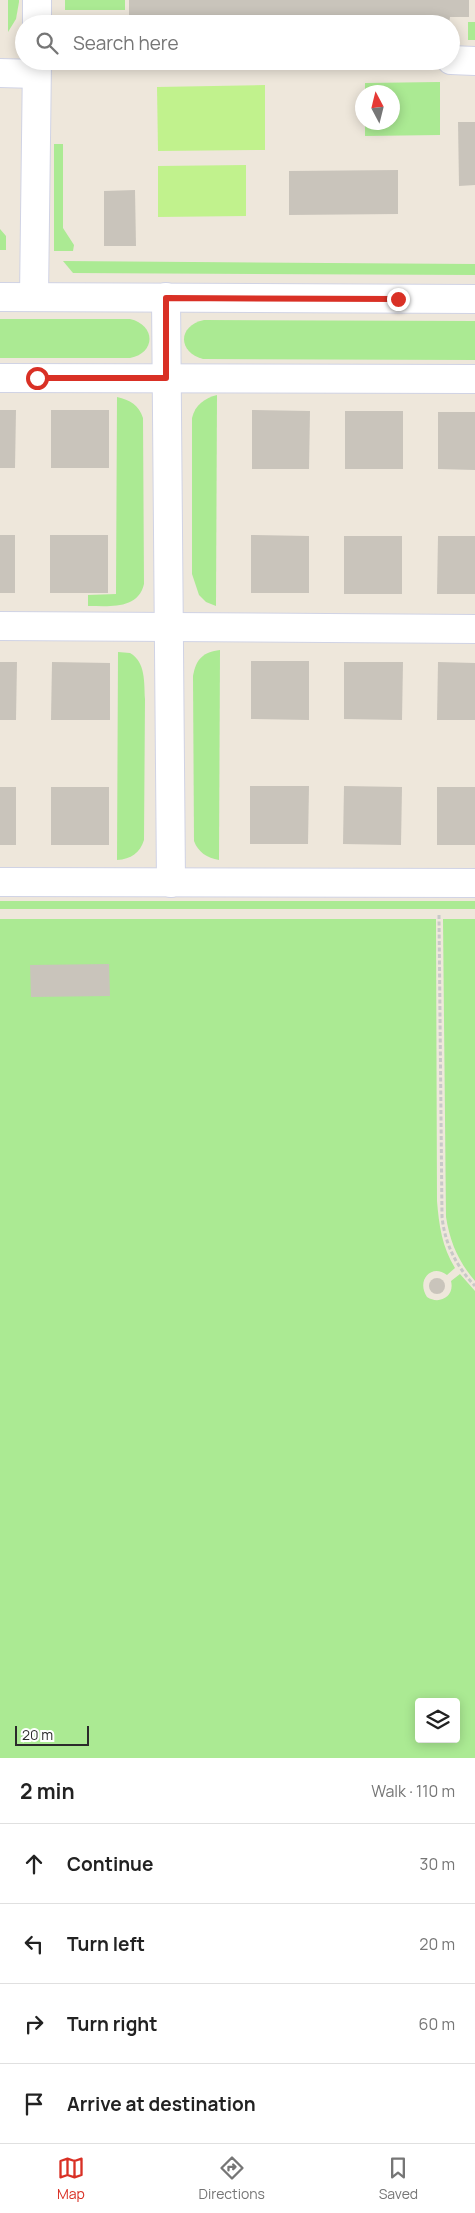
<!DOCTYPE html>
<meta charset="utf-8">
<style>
body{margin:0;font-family:Manrope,sans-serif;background:#f2f2f2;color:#222}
.controls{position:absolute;right:15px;bottom:15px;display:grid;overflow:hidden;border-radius:5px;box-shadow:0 2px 12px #0003}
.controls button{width:45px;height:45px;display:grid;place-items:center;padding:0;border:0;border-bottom:1px solid #e0e0e0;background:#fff;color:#222;font:25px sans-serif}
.compass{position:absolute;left:355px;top:85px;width:45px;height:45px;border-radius:50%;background:#fff;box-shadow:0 2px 12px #0003;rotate:353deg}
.scale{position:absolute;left:15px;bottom:12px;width:74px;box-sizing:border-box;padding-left:5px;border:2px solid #2b2b2b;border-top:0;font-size:14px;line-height:18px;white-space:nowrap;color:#2b2b2b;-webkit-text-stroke:4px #fff;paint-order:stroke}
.stop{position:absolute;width:15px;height:15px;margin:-11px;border:4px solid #d93025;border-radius:50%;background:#fff}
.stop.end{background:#d93025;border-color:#fff;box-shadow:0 1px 5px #0008}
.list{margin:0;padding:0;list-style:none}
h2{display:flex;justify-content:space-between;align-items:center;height:65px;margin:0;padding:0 20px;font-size:21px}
h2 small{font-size:16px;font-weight:400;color:#767676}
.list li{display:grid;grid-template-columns:32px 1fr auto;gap:15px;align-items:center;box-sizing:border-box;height:80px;padding:0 20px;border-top:1px solid #e0e0e0}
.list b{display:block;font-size:19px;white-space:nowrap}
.list em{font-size:16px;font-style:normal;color:#767676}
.icon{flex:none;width:28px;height:28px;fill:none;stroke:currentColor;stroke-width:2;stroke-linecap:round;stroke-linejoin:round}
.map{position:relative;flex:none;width:475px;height:1758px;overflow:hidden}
.search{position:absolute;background:#fff;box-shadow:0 2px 12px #0003;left:15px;right:15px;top:15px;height:55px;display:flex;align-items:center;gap:12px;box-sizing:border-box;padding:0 18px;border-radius:28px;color:#767676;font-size:19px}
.sheet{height:385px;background:#fff}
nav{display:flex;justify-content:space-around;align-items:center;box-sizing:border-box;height:70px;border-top:1px solid #e0e0e0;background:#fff;font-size:14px;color:#767676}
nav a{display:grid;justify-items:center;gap:2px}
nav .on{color:#d93025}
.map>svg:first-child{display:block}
.green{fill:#abea93;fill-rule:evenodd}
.pitch{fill:#c1f28d}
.building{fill:#c9c4bb}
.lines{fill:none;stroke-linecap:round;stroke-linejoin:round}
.minor-casing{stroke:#d0d3e5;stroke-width:30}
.path{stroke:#c8c8c8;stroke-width:3;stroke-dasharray:4 2.5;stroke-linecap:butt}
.minor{stroke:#fff;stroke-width:28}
.route{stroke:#d93025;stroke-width:6}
</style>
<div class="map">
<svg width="475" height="1758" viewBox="0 0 475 1758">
<rect width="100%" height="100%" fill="#eee7db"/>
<g class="green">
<path d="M8,0H19V2L16,19L8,32Z"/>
<rect x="65" y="0" width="60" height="10"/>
<rect x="468" y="22" width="7" height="18"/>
<path d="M440,82V135L365,136V123L392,122V92H365V83Z"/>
<path d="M54,144H63V228L74,245L73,251H54Z"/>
<path d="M0,229L6,236V250H0Z"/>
<path d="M63,261L475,264V275L73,273Z"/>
<path d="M0,319H130C156,325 156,353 130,358H0Z"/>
<path d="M204,320L475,321V360L203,359C178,352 177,326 204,320Z"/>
<path d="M217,395L216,606L206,602L199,595L192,574V418C195,405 205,398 217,395Z"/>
<path d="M117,397C130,400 139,405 143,418L144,584C138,610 109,606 88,606V595L116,594Z"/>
<path d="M220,650L219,860C207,858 198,852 194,841L193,676C196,659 203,652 220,650Z"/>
<path d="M118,652L130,653C146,662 144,683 145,699L144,840C140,853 131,859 117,860Z"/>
<rect x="0" y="901" width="475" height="8"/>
<path d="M0,919H436L437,1201C439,1225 442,1247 455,1268L447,1275C431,1263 416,1281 427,1297C439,1305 455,1297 451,1281L460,1274L475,1291V1758H0ZM419,1702H456V1739H419Z"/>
<path d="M443,919H475V1281C458,1261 450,1242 446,1217Z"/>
</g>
<g class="pitch">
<path d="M265,85V150L158,151L157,87Z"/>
<path d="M246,165V216L158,217V166Z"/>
</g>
<g class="building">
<path d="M129,0H469V17H450L449,23L375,24V17L336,18V24H262V18H223L224,24H149V18L129,19Z"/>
<path d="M458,122H475V185L459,186Z"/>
<path d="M398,170V214L289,215V171Z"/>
<path d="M135,190L136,246H104V191Z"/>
<path d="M0,410H16L15,468H0Z"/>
<rect x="51" y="410" width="58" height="58"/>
<path d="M252,410L310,411L309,469H252Z"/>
<rect x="345" y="411" width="58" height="58"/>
<path d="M438,412H475V470L438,469Z"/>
<rect x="0" y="535" width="15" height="58"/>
<rect x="50" y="535" width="58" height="58"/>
<path d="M251,535L309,536V593H251Z"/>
<rect x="344" y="536" width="58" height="58"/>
<path d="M438,536H475V594H437Z"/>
<path d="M251,661H309V720L251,719Z"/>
<path d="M0,662H17L16,720H0Z"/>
<path d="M52,662L110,663V720H51Z"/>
<path d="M344,662H403L402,720L344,719Z"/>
<path d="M438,662L475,663V720H437Z"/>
<path d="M250,786H309L308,844H250Z"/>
<path d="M344,786L402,787L401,845L343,844Z"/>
<rect x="0" y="787" width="16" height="58"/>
<rect x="51" y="787" width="58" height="58"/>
<rect x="437" y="787" width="38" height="58"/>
<path d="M109,964L110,996L31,997L30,965Z"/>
<circle cx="437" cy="1286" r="8"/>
</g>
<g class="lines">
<defs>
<g id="minor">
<path d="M37,24V0"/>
<path d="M451,60L475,61"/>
<path d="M0,73L36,74"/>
<path d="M0,297L475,299"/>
<path d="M34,297L37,61"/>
<path d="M166,297L171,883"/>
<path d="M0,378L475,379"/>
<path d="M0,626L475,629"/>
<path d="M0,882L475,883"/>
</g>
</defs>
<use href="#minor" class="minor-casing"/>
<path class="path" d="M439,915L442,1217C445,1244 456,1266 475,1286"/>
<use href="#minor" class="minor"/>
</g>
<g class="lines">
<path class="route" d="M37,378H166V298L398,299"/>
</g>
</svg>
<div class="controls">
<button><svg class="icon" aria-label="layers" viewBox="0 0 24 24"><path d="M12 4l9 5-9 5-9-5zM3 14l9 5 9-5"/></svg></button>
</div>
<svg class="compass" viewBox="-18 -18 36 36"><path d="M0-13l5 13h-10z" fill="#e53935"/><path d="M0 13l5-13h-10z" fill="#767676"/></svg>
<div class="scale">20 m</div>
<div class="stop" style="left:37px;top:378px"></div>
<div class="stop end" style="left:398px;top:299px"></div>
<div class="search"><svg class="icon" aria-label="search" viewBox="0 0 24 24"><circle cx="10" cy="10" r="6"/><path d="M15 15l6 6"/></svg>Search here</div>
</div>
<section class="sheet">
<h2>2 min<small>Walk · 110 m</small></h2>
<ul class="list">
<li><svg class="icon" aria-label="ahead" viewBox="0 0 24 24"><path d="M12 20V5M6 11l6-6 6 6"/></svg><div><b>Continue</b></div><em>30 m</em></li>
<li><svg class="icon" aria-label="left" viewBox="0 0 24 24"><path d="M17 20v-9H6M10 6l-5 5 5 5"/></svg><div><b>Turn left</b></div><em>20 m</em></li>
<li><svg class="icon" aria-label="right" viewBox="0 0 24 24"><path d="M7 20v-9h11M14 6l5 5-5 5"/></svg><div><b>Turn right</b></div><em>60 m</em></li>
<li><svg class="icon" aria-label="arrive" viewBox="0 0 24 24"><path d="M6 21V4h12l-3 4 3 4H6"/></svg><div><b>Arrive at destination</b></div></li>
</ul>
</section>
<nav>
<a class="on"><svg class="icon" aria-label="map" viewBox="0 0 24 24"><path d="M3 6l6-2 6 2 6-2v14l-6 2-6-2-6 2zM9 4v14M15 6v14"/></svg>Map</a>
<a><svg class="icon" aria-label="directions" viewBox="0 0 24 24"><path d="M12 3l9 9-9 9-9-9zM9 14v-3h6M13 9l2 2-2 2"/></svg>Directions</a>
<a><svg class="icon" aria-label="saved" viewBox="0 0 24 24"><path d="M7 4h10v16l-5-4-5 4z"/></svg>Saved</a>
</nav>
